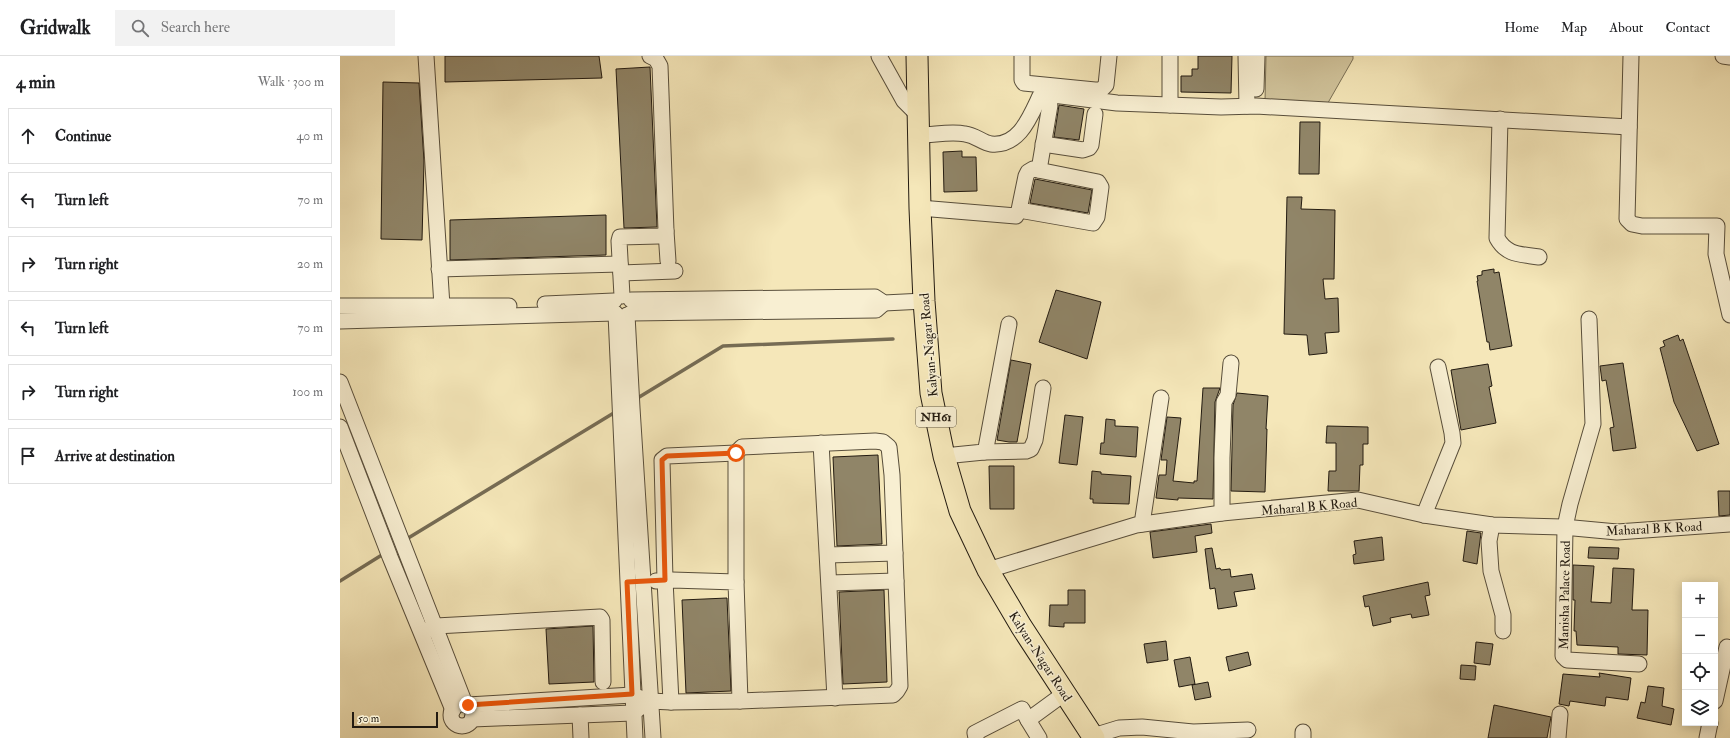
<!DOCTYPE html>
<meta charset="utf-8">
<style>
body{margin:0;font-family:"IM FELL Double Pica",serif;background:#f2f2f2;color:#202124}
.controls{position:absolute;right:12px;bottom:12px;display:grid;overflow:hidden;border-radius:0px;box-shadow:0 2px 10px #0003}
.controls button{width:36px;height:36px;display:grid;place-items:center;padding:0;border:0;border-bottom:1px solid #e0e0e0;background:#fff;color:#202124;font:20px sans-serif}
.scale{position:absolute;left:12px;bottom:10px;width:86px;box-sizing:border-box;padding-left:4px;border:2px solid #231b11;border-top:0;font-size:11px;line-height:14px;white-space:nowrap;color:#231b11;-webkit-text-stroke:3px #f8efd2;paint-order:stroke}
.stop{position:absolute;width:12px;height:12px;margin:-9px;border:3px solid #ea580c;border-radius:50%;background:#fff}
.stop.end{background:#ea580c;border-color:#fff;box-shadow:0 1px 4px #0008}
.list{margin:0;padding:0;list-style:none}
h2{display:flex;justify-content:space-between;align-items:center;height:52px;margin:0;padding:0 16px;font-size:17px}
h2 small{font-size:13px;font-weight:400;color:#757577}
.list li{display:grid;grid-template-columns:26px 1fr auto;gap:12px;align-items:center;box-sizing:border-box;height:56px;margin:0 8px 8px;padding:0 8px;border:1px solid #e0e0e0;border-radius:0px}
.list b{display:block;font-size:15px;white-space:nowrap}
.list em{font-size:13px;font-style:normal;color:#757577}
.icon{flex:none;width:22px;height:22px;fill:none;stroke:currentColor;stroke-width:2;stroke-linecap:round;stroke-linejoin:round}
.map{position:relative;flex:none;width:1390px;height:682px;overflow:hidden}
header{display:flex;align-items:center;gap:24px;box-sizing:border-box;height:56px;padding:0 20px;background:#fff;border-bottom:1px solid #e0e0e0}
header strong{font-size:19px}
nav{display:flex;gap:22px;margin-inline-start:auto;font-size:14px}
.search{width:280px;height:36px;background:#f2f2f2;display:flex;align-items:center;gap:10px;box-sizing:border-box;padding:0 14px;border-radius:0px;color:#757577;font-size:15px}
main{display:flex}
aside{flex:1;background:#fff}
.map>svg:first-child{display:block}
.green{fill:#d1c49c;stroke:#7a7056}
.lines{fill:none;stroke-linecap:round;stroke-linejoin:round}
.stream{stroke:#766c54;stroke-width:3.5}
.building{fill:#908568;stroke:#231b11}
.minor-casing{stroke:#584e3b;stroke-width:17}
.highway-casing{stroke:#231b11;stroke-width:23}
.minor{stroke:#f8efd2;stroke-width:15}
.highway{stroke:#f5e7b9;stroke-width:21}
.route{stroke:#ea580c;stroke-width:5}
.labels{text-anchor:middle;stroke-width:3;stroke-linejoin:round;paint-order:stroke}
.shield{fill:#f8efd2;stroke:#635b4b;stroke-width:1}
.shield-label{font-size:12px;font-weight:bold;fill:#231b11}
.street-label{font-size:13px;fill:#231b11;stroke:#f8efd2}
</style>
<header>
<strong>Gridwalk</strong>
<div class="search"><svg class="icon" aria-label="search" viewBox="0 0 24 24"><circle cx="10" cy="10" r="6"/><path d="M15 15l6 6"/></svg>Search here</div>
<nav><a>Home</a><a>Map</a><a>About</a><a>Contact</a></nav>
</header>
<main>
<aside>
<h2>4 min<small>Walk · 300 m</small></h2>
<ul class="list">
<li><svg class="icon" aria-label="ahead" viewBox="0 0 24 24"><path d="M12 20V5M6 11l6-6 6 6"/></svg><div><b>Continue</b></div><em>40 m</em></li>
<li><svg class="icon" aria-label="left" viewBox="0 0 24 24"><path d="M17 20v-9H6M10 6l-5 5 5 5"/></svg><div><b>Turn left</b></div><em>70 m</em></li>
<li><svg class="icon" aria-label="right" viewBox="0 0 24 24"><path d="M7 20v-9h11M14 6l5 5-5 5"/></svg><div><b>Turn right</b></div><em>20 m</em></li>
<li><svg class="icon" aria-label="left" viewBox="0 0 24 24"><path d="M17 20v-9H6M10 6l-5 5 5 5"/></svg><div><b>Turn left</b></div><em>70 m</em></li>
<li><svg class="icon" aria-label="right" viewBox="0 0 24 24"><path d="M7 20v-9h11M14 6l5 5-5 5"/></svg><div><b>Turn right</b></div><em>100 m</em></li>
<li><svg class="icon" aria-label="arrive" viewBox="0 0 24 24"><path d="M6 21V4h12l-3 4 3 4H6"/></svg><div><b>Arrive at destination</b></div></li>
</ul>
</aside>
<div class="map">
<svg width="1390" height="682" viewBox="0 0 1390 682">
<rect width="100%" height="100%" fill="#f5e7b9"/>
<filter id="stains"><feTurbulence type="fractalNoise" baseFrequency=".005" numOctaves="4"/><feColorMatrix values="0 0 0 0 .2 0 0 0 0 .09 0 0 0 0 .02 0 0 0 .5 -.17"/></filter>
<radialGradient id="worn" r=".72"><stop offset=".6" stop-color="#630" stop-opacity="0"/><stop offset="1" stop-color="#630" stop-opacity=".3"/></radialGradient>
<path class="green" d="M926,0H1013V3L985,52L925,45Z"/>
<g class="lines">
<g class="stream">
<path d="M296,343L383,290L553,283"/>
<path d="M65,484L277,355"/>
<path d="M0,525L45,497"/>
</g>
</g>
<g class="building">
<path d="M105,0H259L262,22L105,26Z"/>
<path d="M858,0H892L891,37L841,36V20H852V13H858Z"/>
<path d="M310,11L317,171L284,172L276,13Z"/>
<path d="M43,26L79,27L84,105L82,184L41,183Z"/>
<path d="M719,49L744,53L739,84L714,81Z"/>
<path d="M960,66H980L979,118H959Z"/>
<path d="M622,95V101H636L637,135L604,136L603,96Z"/>
<path d="M695,123L752,134L748,157L690,147Z"/>
<path d="M947,141H962L961,153L995,154L994,223H983L985,243L998,242L999,276L985,277L987,297L969,299L967,279L944,278Z"/>
<path d="M266,159V199L110,204V164Z"/>
<path d="M1154,213V217L1159,216L1172,290L1150,294L1149,286H1147L1137,225H1138L1137,220L1142,219V215Z"/>
<path d="M716,234L761,246L747,303L699,286Z"/>
<path d="M1338,279L1340,285L1343,283L1379,388L1357,395L1334,346L1320,292L1325,290L1323,285Z"/>
<path d="M671,304L691,308L677,386H669L657,384Z"/>
<path d="M1283,307L1296,392L1273,395L1270,372L1274,371L1266,324L1262,325L1260,310Z"/>
<path d="M1148,308L1152,330L1149,331L1156,367L1121,374L1111,314Z"/>
<path d="M863,332H880L875,346L873,443L838,442V444L816,442L819,419H826L827,404H821L827,361L841,362L833,425L854,427V425H857Z"/>
<path d="M897,337L928,340L926,373H927L925,436L891,435L893,349Z"/>
<path d="M725,359L743,361L737,409L719,407Z"/>
<path d="M766,363L775,364V370L798,371L796,401L760,398L761,387H764Z"/>
<path d="M987,370L1028,371V388H1023V409H1020L1019,435H988L989,415H996V387H986Z"/>
<path d="M538,399L542,488L497,490L493,401Z"/>
<path d="M649,410H674V453H650Z"/>
<path d="M752,415L761,416V418L791,420L789,448L753,447V443H750Z"/>
<path d="M1378,435H1390V459L1379,460Z"/>
<path d="M871,468L872,477L855,480L857,496L813,502L810,476Z"/>
<path d="M1127,475L1141,477L1137,508L1123,505Z"/>
<path d="M1042,481L1044,504L1014,508L1013,499L1016,498L1014,485Z"/>
<path d="M1249,491L1279,492L1278,503L1248,502Z"/>
<path d="M872,492L876,513L880,512L881,514L890,513L891,521L912,518L915,533L894,536L897,550L878,553L875,532L870,533L865,493Z"/>
<path d="M1233,509L1254,510L1251,546L1271,547L1273,512L1294,513L1292,554H1308L1307,599L1278,598V591L1237,589L1236,575H1234L1235,544H1233Z"/>
<path d="M1088,526L1090,539L1085,540L1089,559L1072,562L1071,558L1050,562L1051,566L1033,570L1029,550L1025,551L1023,540Z"/>
<path d="M544,534L547,626L503,628L499,536Z"/>
<path d="M728,534H745V567H724V571L709,570L710,549H728Z"/>
<path d="M387,542L391,635L346,637L342,544Z"/>
<path d="M253,570L254,626L209,628L206,573Z"/>
<path d="M826,585L828,604L807,607L804,588Z"/>
<path d="M1136,586L1153,588L1150,609L1134,607Z"/>
<path d="M908,596L911,609L889,615L886,601Z"/>
<path d="M850,601L855,628L839,631L834,604Z"/>
<path d="M1121,609L1136,610L1135,624L1120,623Z"/>
<path d="M1259,617L1291,622L1288,644L1266,641L1265,650L1230,645L1229,650L1219,648L1223,618L1260,621Z"/>
<path d="M868,626L871,641L855,644L852,629Z"/>
<path d="M1308,630L1324,632L1322,650L1334,653L1331,669L1297,662L1301,646L1305,647Z"/>
<path d="M1154,649L1211,661L1207,682H1148Z"/>
</g>
<g class="lines">
<defs>
<g id="minor">
<path d="M86,0L102,250"/>
<path d="M539,0L564,45L579,60"/>
<path d="M682,0V24L684,27L755,34H761L766,29L769,0"/>
<path d="M830,0V49"/>
<path d="M906,0L907,50"/>
<path d="M1291,0L1287,163L1292,168L1302,170H1377L1376,198L1390,259"/>
<path d="M1383,0L1390,1"/>
<path d="M916,33L917,0"/>
<path d="M1160,63L1157,182C1167,200 1181,198 1199,201"/>
<path d="M579,79C594,79 611,75 625,78C635,79 643,87 651,88C679,91 690,61 700,40L705,38L777,47L881,51L916,50L1289,71"/>
<path d="M703,88L743,94L749,92L751,89L755,58"/>
<path d="M699,114L710,49"/>
<path d="M580,152L676,160L679,154L686,120L688,116L693,113L758,126L761,131L757,161L753,167L679,154"/>
<path d="M326,175L328,205"/>
<path d="M99,213L280,208"/>
<path d="M281,217L335,215"/>
<path d="M282,240L279,185L280,181L319,180L323,179L326,175L320,10L316,3L310,0"/>
<path d="M291,244L535,241L544,247L584,245"/>
<path d="M205,248L274,245"/>
<path d="M0,250H169"/>
<path d="M291,257L536,254L544,247"/>
<path d="M276,258L295,682"/>
<path d="M287,259L292,352L313,682"/>
<path d="M1249,263L1253,368L1230,448L1225,471L1223,600L1227,604L1299,608"/>
<path d="M0,265L275,257"/>
<path d="M0,326L125,648"/>
<path d="M0,371L50,501L113,654"/>
<path d="M481,387L495,642"/>
<path d="M644,396L686,395L691,393L695,384L703,332"/>
<path d="M604,400L644,396L646,392L669,268"/>
<path d="M882,457V402L884,346L888,339L891,307"/>
<path d="M1084,459L1113,387L1112,377L1098,311"/>
<path d="M802,468L821,342"/>
<path d="M1152,469L1149,485L1151,515L1163,559V575"/>
<path d="M488,499L555,497"/>
<path d="M648,514L796,469L882,457L1018,444L1084,459L1152,469L1223,471L1277,476L1390,468"/>
<path d="M316,525L325,524L322,404L327,400L396,397"/>
<path d="M490,527L556,525"/>
<path d="M87,574L96,570L260,561L262,564L263,626"/>
<path d="M1375,645L1387,591"/>
<path d="M331,646L325,524H332L396,526L400,645"/>
<circle cx="122" cy="659" r="11"/>
<path d="M128,649L292,639L310,645L331,646L400,645L553,639L557,635L560,630L552,419L549,391L543,386L535,385L402,391L396,397V526"/>
<path d="M240,659L241,682"/>
<path d="M132,663L293,657L301,651"/>
<path d="M963,676V682"/>
<path d="M753,680L779,672L802,671L853,676L908,674"/>
<path d="M636,682L635,677L682,653L688,664"/>
<path d="M699,682L688,664L725,637"/>
<path d="M1218,682L1220,658"/>
<path d="M1367,682L1370,667"/>
</g>
<path id="highway" d="M577,0L580,152L584,245L591,337L604,400L620,455L648,514L681,570L754,682"/>
</defs>
<use href="#minor" class="minor-casing"/>
<use href="#highway" class="highway-casing"/>
<use href="#minor" class="minor"/>
<use href="#highway" class="highway"/>
</g>
<g class="lines">
<path class="route" d="M128,649L292,638L287,526L325,524L322,404L327,400L396,397"/>
</g>
<g class="labels">
<rect class="shield" x="576" y="351" width="40" height="20" rx="3"/>
<g class="shield-label">
<text x="596" y="365">NH61</text>
</g>
<g class="street-label">
<text transform="translate(588 289) rotate(-95)" y="5">Kalyan-Nagar Road</text>
<text transform="translate(969 450) rotate(-5)" y="5">Maharal B K Road</text>
<text transform="translate(1314 472) rotate(-3)" y="5">Maharal B K Road</text>
<text transform="translate(1224 539) rotate(-89)" y="5">Manisha Palace Road</text>
<text transform="translate(701 600) rotate(57)" y="5">Kalyan-Nagar Road</text>
</g>
</g>
<rect width="100%" height="100%" filter="url(#stains)"/>
<rect width="100%" height="100%" fill="url(#worn)"/>
</svg>
<div class="controls">
<button>+</button>
<button>−</button>
<button><svg class="icon" aria-label="locate" viewBox="0 0 24 24"><circle cx="12" cy="12" r="6"/><path d="M12 2v4M12 18v4M2 12h4M18 12h4"/></svg></button>
<button><svg class="icon" aria-label="layers" viewBox="0 0 24 24"><path d="M12 4l9 5-9 5-9-5zM3 14l9 5 9-5"/></svg></button>
</div>
<div class="scale">50 m</div>
<div class="stop" style="left:396px;top:397px"></div>
<div class="stop end" style="left:128px;top:649px"></div>
</div>
</main>
